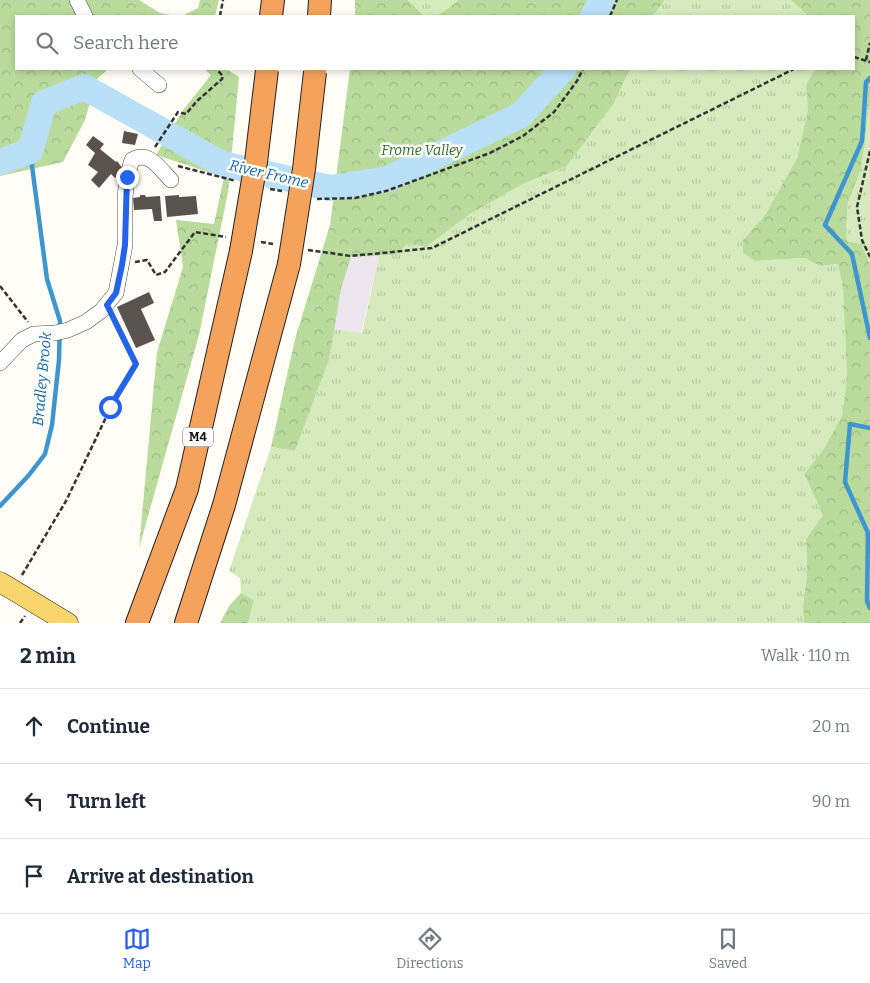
<!DOCTYPE html>
<meta charset="utf-8">
<style>
body{margin:0;font-family:Bitter,serif;background:#f2f2f3;color:#1f2937}
.stop{position:absolute;width:15px;height:15px;margin:-11px;border:4px solid #2563eb;border-radius:50%;background:#fff}
.stop.end{background:#2563eb;border-color:#fff;box-shadow:0 1px 5px #0008}
.list{margin:0;padding:0;list-style:none}
h2{display:flex;justify-content:space-between;align-items:center;height:65px;margin:0;padding:0 20px;font-size:21px}
h2 small{font-size:16px;font-weight:400;color:#747a83}
.list li{display:grid;grid-template-columns:32px 1fr auto;gap:15px;align-items:center;box-sizing:border-box;height:75px;padding:0 20px;border-top:1px solid #e0e1e3}
.list b{display:block;font-size:19px;white-space:nowrap}
.list em{font-size:16px;font-style:normal;color:#747a83}
.icon{flex:none;width:28px;height:28px;fill:none;stroke:currentColor;stroke-width:2;stroke-linecap:round;stroke-linejoin:round}
.map{position:relative;flex:none;width:870px;height:623px;overflow:hidden}
.search{position:absolute;background:#fff;box-shadow:0 2px 8px #0003;left:15px;right:15px;top:15px;height:55px;display:flex;align-items:center;gap:12px;box-sizing:border-box;padding:0 18px;border-radius:0px;color:#747a83;font-size:19px}
.sheet{height:290px;background:#fff}
nav{display:flex;justify-content:space-around;align-items:center;box-sizing:border-box;height:70px;border-top:1px solid #e0e1e3;background:#fff;font-size:14px;color:#747a83}
nav a{display:grid;justify-items:center;gap:2px}
nav .on{color:#2563eb}
.map>svg:first-child{display:block}
.industrial{fill:#eee6ef}
.grass{fill:url(#grass-tufts)}
.forest{fill:url(#forest-crowns)}
.lines{fill:none;stroke-linecap:round;stroke-linejoin:round}
.stream{stroke:#3f96cf;stroke-width:4.5}
.river{stroke:#b9e0f7;stroke-width:26}
.building{fill:#5a524d}
.minor-casing{stroke:#444;stroke-width:16}
.major-casing{stroke:#222;stroke-width:21}
.highway-casing{stroke:#222;stroke-width:24}
.path{stroke:#333;stroke-width:2.5;stroke-dasharray:5 2.5;stroke-linecap:butt}
.minor{stroke:#fff;stroke-width:15}
.major{stroke:#f9d66b;stroke-width:20}
.highway{stroke:#f5a25d;stroke-width:22}
.highway-bridge-casing{stroke:#222;stroke-width:24;stroke-linecap:butt}
.highway-bridge{stroke:#f5a25d;stroke-width:22}
.route{stroke:#2563eb;stroke-width:6}
.labels{text-anchor:middle;stroke-width:5;stroke-linejoin:round;paint-order:stroke}
.shield{fill:#fff;stroke:#585858;stroke-width:1}
.shield-label{font-size:12px;font-weight:bold;fill:#111}
.park-label{font-size:14px;font-style:italic;fill:#2f6b1f;stroke:#fff}
.water-label{font-size:15px;font-style:italic;fill:#1768a6;stroke:#fff}
</style>
<div class="map">
<svg width="870" height="623" viewBox="0 0 870 623">
<defs>
<pattern id="grass-tufts" width="24" height="20" patternUnits="userSpaceOnUse" patternTransform="scale(1.25)"><rect width="24" height="20" fill="#d5ebbd"/><path d="M3 7l-1-3M5 7V3M7 7l1-3M15 17l-1-3M17 17v-4M19 17l1-3" fill="none" stroke="#b6c8a1"/></pattern>
<pattern id="forest-crowns" width="20" height="18" patternUnits="userSpaceOnUse" patternTransform="scale(1.25)"><rect width="20" height="18" fill="#b9dc9c"/><path d="M2 6a3 3 0 1 1 6 0M12 15a3 3 0 1 1 6 0" fill="none" stroke="#9ebc85"/></pattern>
</defs>
<rect width="100%" height="100%" fill="#fffdf5"/>
<path class="industrial" d="M351,256H379L361,333L334,329L341,289Z"/>
<g class="grass">
<path d="M408,0H459L437,16H424Z"/>
<path d="M665,0H791L808,16H653Z"/>
<path d="M630,69H816L813,72L807,84L808,110L797,158L765,215L743,240L755,261L805,258L820,266L838,264L843,289L847,379L842,416L823,450L804,474L823,515L806,539L807,574L803,606L804,623H248L254,600L241,593L240,578L229,571L271,447L295,451L329,360L334,329L362,333L379,256L396,255L407,244L426,247L470,214L523,184L567,166L614,103Z"/>
<path d="M870,101V264L861,244L847,241L846,228L848,203L861,170Z"/>
</g>
<g class="forest">
<path d="M0,0H139L160,13L175,16H16V69H108L97,79L85,120L63,162L0,176Z"/>
<path d="M200,0H219L215,16H182L198,8Z"/>
<path d="M355,0H408L424,16H355Z"/>
<path d="M459,0H665L653,16H437Z"/>
<path d="M791,0H870V101L861,170L848,203L846,228L847,241L861,244L870,264V623H804L803,606L807,574L806,539L823,515L804,474L823,450L842,416L847,379L843,289L838,264L820,266L805,258L755,261L743,253V240L765,215L797,158L808,110L806,85L813,72L816,69H854V16H808Z"/>
<path d="M205,69H226L239,77L228,192L199,335L139,548L157,352L183,267L176,220L214,224L224,177L156,155L184,109L211,75Z"/>
<path d="M350,69H630L614,103L567,166L523,184L470,214L426,247L407,244L396,255L351,257L341,289L329,360L295,451L271,447L295,339L330,225Z"/>
<path d="M241,593L254,600L248,623H220L229,606Z"/>
</g>
<g class="lines">
<g class="stream">
<path d="M870,78L866,82L862,141L825,225L852,254L870,338"/>
<path d="M870,428L850,424L845,482L868,533L867,601L870,608"/>
<path d="M0,506L29,475L45,454L52,425L59,360L60,321L47,279L30,151"/>
</g>
<g class="river">
<path d="M593,16L602,0"/>
<path d="M0,162L30,151L44,103L84,87L222,164L330,188L388,179L521,115L563,69"/>
</g>
</g>
<g class="building">
<path d="M124,131L138,134L135,145L122,143Z"/>
<path d="M93,136L104,144L100,149L116,162L117,161L123,169L115,178L111,174L99,188L91,180L98,172L88,165L95,153L86,145Z"/>
<path d="M140,195H145L146,197L160,196L162,221H154L152,209L134,210L133,198L140,197Z"/>
<path d="M179,195V197L196,196L198,214L167,217L165,196Z"/>
<path d="M149,292L154,303L141,309L155,340L136,348L117,307Z"/>
</g>
<g class="lines">
<defs>
<g id="minor">
<path d="M77,0L85,16"/>
<path d="M140,69L159,85"/>
<path d="M0,363L22,340L34,334L55,333L68,330L86,322L101,311L116,293L125,245V198L127,177L132,160C149,150 159,168 171,180"/>
</g>
<path id="major" d="M0,582L68,623"/>
<g id="highway">
<path d="M271,16L273,0"/>
<path d="M319,16L320,0"/>
<path d="M137,623L187,489L241,251"/>
<path d="M186,623L224,505L289,264"/>
</g>
</defs>
<use href="#minor" class="minor-casing"/>
<use href="#major" class="major-casing"/>
<use href="#highway" class="highway-casing"/>
<g class="path">
<path d="M220,16L223,0"/>
<path d="M610,16L617,0"/>
<path d="M854,57L870,62"/>
<path d="M866,60L870,43"/>
<path d="M155,147L178,112L186,114L197,101L222,79L223,76L216,69"/>
<path d="M870,151L857,207L862,240L870,257"/>
<path d="M178,166L236,181"/>
<path d="M270,189L282,191"/>
<path d="M317,199L355,198L386,191L490,153L523,136L554,112L577,81L583,69"/>
<path d="M261,242L273,244"/>
<path d="M308,250L351,256L432,248L794,69"/>
<path d="M135,262L147,260L156,275L165,272L195,232L226,237"/>
<path d="M0,286L28,322"/>
<path d="M22,575L66,501L111,407L136,364L113,318"/>
<path d="M20,623L25,616"/>
</g>
<use href="#minor" class="minor"/>
<use href="#major" class="major"/>
<use href="#highway" class="highway"/>
<defs>
<g id="highway-bridge">
<path d="M241,251L256,162L267,70"/>
<path d="M289,264L304,169L315,72"/>
</g>
</defs>
<use href="#highway-bridge" class="highway-bridge-casing"/>
<use href="#highway-bridge" class="highway-bridge"/>
</g>
<g class="lines">
<path class="route" d="M110,407L136,364L107,305L116,293L122,265L125,245L127,177"/>
</g>
<g class="labels">
<rect class="shield" x="183" y="427.5" width="30" height="19" rx="4"/>
<g class="shield-label">
<text x="198" y="441">M4</text>
</g>
<g class="park-label">
<text x="422" y="155">Frome Valley</text>
</g>
<g class="water-label">
<text transform="translate(269 174) rotate(13)" y="5">River Frome</text>
<text transform="translate(42 379) rotate(-85)" y="5">Bradley Brook</text>
</g>
</g>
</svg>
<div class="stop" style="left:110px;top:407px"></div>
<div class="stop end" style="left:127px;top:177px"></div>
<div class="search"><svg class="icon" aria-label="search" viewBox="0 0 24 24"><circle cx="10" cy="10" r="6"/><path d="M15 15l6 6"/></svg>Search here</div>
</div>
<section class="sheet">
<h2>2 min<small>Walk · 110 m</small></h2>
<ul class="list">
<li><svg class="icon" aria-label="ahead" viewBox="0 0 24 24"><path d="M12 20V5M6 11l6-6 6 6"/></svg><div><b>Continue</b></div><em>20 m</em></li>
<li><svg class="icon" aria-label="left" viewBox="0 0 24 24"><path d="M17 20v-9H6M10 6l-5 5 5 5"/></svg><div><b>Turn left</b></div><em>90 m</em></li>
<li><svg class="icon" aria-label="arrive" viewBox="0 0 24 24"><path d="M6 21V4h12l-3 4 3 4H6"/></svg><div><b>Arrive at destination</b></div></li>
</ul>
</section>
<nav>
<a class="on"><svg class="icon" aria-label="map" viewBox="0 0 24 24"><path d="M3 6l6-2 6 2 6-2v14l-6 2-6-2-6 2zM9 4v14M15 6v14"/></svg>Map</a>
<a><svg class="icon" aria-label="directions" viewBox="0 0 24 24"><path d="M12 3l9 9-9 9-9-9zM9 14v-3h6M13 9l2 2-2 2"/></svg>Directions</a>
<a><svg class="icon" aria-label="saved" viewBox="0 0 24 24"><path d="M7 4h10v16l-5-4-5 4z"/></svg>Saved</a>
</nav>
